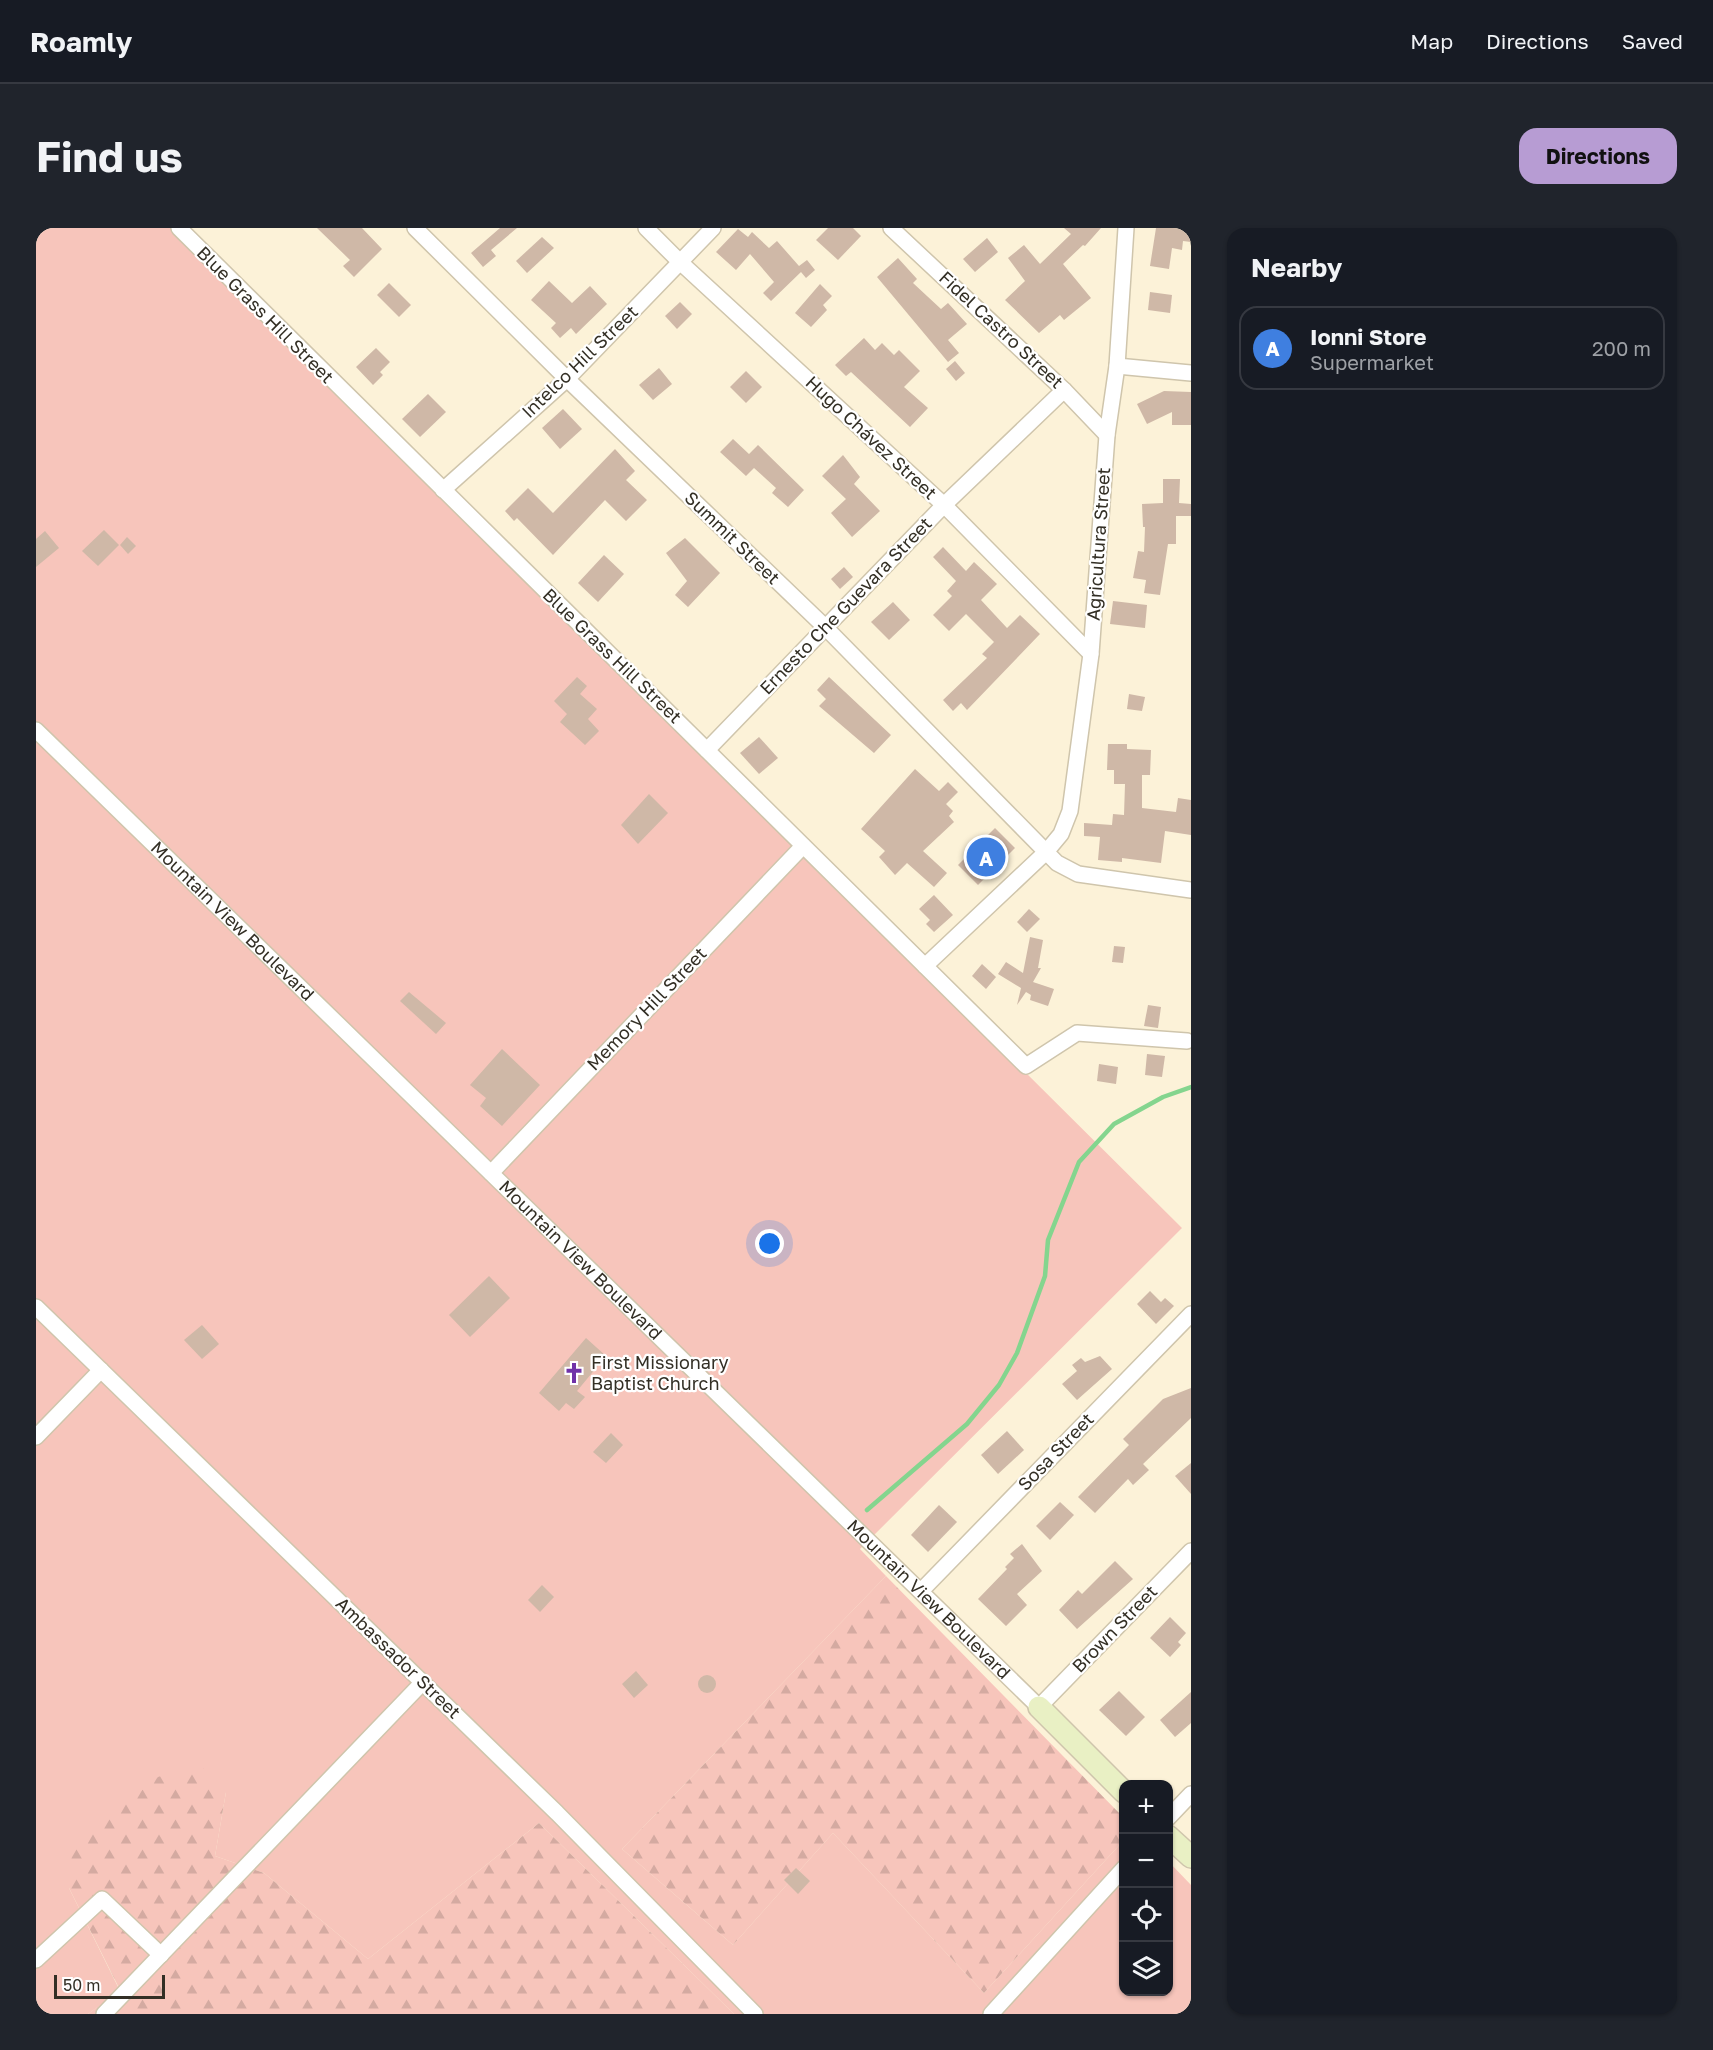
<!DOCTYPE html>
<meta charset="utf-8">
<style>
body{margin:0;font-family:"Golos Text",sans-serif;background:#20242c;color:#f1f3f6}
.controls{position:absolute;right:18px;bottom:18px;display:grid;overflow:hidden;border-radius:12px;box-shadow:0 2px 4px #0004}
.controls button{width:54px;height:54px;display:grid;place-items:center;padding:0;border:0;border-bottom:2px solid #363941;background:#171b24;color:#f1f3f6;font:30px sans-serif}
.scale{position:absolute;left:18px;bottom:15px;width:111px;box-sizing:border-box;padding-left:6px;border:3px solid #332f25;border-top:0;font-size:16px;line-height:21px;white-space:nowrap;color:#332f25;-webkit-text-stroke:4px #fff;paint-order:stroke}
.you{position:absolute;left:734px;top:1016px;width:21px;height:21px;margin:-15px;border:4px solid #fff;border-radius:50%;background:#1a73e8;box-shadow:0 0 0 9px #1a73e833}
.badge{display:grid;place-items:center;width:39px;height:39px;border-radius:50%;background:#b79cd3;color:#fff;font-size:20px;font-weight:700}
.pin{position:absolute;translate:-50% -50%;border:3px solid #fff;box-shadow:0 2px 6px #0006}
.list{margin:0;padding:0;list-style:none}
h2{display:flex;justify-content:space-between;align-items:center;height:78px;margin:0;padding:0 24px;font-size:26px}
h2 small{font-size:20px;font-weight:400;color:#9ea1a6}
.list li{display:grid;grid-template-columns:39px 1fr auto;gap:18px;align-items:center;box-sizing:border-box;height:84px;margin:0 12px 12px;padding:0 12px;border:2px solid #363941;border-radius:18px}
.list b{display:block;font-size:22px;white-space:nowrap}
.list p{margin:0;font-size:20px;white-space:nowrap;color:#9ea1a6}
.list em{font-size:20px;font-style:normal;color:#9ea1a6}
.icon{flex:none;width:33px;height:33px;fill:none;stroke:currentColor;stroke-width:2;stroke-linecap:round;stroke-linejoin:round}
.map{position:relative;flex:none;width:1155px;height:1786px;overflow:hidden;border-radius:18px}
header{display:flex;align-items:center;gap:36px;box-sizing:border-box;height:84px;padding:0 30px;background:#171b24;border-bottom:2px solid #363941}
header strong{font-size:28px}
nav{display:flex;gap:33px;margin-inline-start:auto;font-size:21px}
.intro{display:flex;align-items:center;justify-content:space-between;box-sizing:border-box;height:144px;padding:0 36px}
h1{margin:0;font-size:42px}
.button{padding:15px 27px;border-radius:18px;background:#b79cd3;color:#111;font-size:21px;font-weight:700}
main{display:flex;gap:36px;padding:0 36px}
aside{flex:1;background:#171b24;border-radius:18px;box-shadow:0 2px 4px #0004}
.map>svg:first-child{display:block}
.green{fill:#f7c5bb}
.forest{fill:url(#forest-firs)}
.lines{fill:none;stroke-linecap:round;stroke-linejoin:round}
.stream{stroke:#84d58e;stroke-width:4.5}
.building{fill:#cfb8a7}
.street-casing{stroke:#cfc5ac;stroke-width:18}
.secondary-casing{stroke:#cfc5ac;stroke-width:24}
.street{stroke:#fff;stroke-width:15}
.secondary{stroke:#e9f0c4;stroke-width:21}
.labels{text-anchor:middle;stroke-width:4.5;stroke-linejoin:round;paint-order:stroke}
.street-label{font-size:18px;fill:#332f25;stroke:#fff}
.poi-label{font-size:18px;fill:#332f25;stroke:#fff;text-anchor:start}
</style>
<header>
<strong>Roamly</strong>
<nav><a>Map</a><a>Directions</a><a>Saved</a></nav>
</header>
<div class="intro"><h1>Find us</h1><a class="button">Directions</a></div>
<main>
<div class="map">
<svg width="1155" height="1786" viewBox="0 0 1155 1786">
<defs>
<pattern id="forest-firs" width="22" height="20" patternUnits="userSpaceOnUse" patternTransform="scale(1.5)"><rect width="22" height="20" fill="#f7c5bb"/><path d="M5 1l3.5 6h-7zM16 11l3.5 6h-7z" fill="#d4aaa1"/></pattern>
</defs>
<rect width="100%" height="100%" fill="#fcf2d8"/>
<path class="green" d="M0,0H138L153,13L1146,1000L824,1321L850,1348L586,1621L697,1717L797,1605L948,1765L1087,1613L1088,1764H1132L1133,1634L1155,1657V1786H698L503,1595L332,1731L228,1645L179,1628L190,1564L33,1660L84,1763L52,1786H0Z"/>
<g class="forest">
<path d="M850,1348L1087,1589V1613L948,1765L797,1605L697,1717L586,1621Z"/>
<path d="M162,1535L190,1564L179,1628L228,1645L332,1731L503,1595L698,1786H52L84,1762L33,1660L36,1620L122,1549Z"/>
</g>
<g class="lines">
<path class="stream" d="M831,1282L931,1196L963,1157L981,1125L1009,1048L1012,1012L1043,934L1078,896L1127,869L1155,859"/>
</g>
<g class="building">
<path d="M281,0H326L346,21L318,49L307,38L314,32Z"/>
<path d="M464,0H481L455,22L460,28L447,39L435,25Z"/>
<path d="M792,0H817L825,8L802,32L780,12Z"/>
<path d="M1028,0H1065L1049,18L1047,17L1027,36L1055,70L1028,92L1024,87L1003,105L969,72L989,53L972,30L988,17L1004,36L1035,6Z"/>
<path d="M1120,0H1155V14L1147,13L1146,22L1136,20L1133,41L1114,38Z"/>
<path d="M702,1L712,9L716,4L733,20L741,13L763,38L771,32L779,42L770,50L765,44L735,73L727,65L738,54L714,26L700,42L680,24Z"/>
<path d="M506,9L518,20L491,45L480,33Z"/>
<path d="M951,10L962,24L939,44L927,31Z"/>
<path d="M862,30L881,51L877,55L905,81L912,75L931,96L912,112L923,125L912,134L841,49Z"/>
<path d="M513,53L536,75L554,58L571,76L540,106L535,100L524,110L515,100L520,95L495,72Z"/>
<path d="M353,55L375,77L363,89L341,67Z"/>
<path d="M784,56L796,68L787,77L791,82L775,99L759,85Z"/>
<path d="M1114,64L1136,67L1134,85L1112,82Z"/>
<path d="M644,74L656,86L641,101L629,88Z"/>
<path d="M828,110L839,122L846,115L858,127L863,122L884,143L868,159L892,180L874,199L815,144L810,148L799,137Z"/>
<path d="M340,120L354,134L344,144L347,147L337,157L320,139Z"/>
<path d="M919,133L929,145L920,153L910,141Z"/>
<path d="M623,140L636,156L617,172L603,157Z"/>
<path d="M710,143L726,159L710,175L694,159Z"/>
<path d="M1128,163L1155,164V197H1136V184L1111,196L1101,176Z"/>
<path d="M392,166L410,184L384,209L366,191Z"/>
<path d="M527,181L546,201L524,221L506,200Z"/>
<path d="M697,211L713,226L722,217L768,262L752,279L736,265L740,260L718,240L710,248L684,224Z"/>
<path d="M579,221L599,243L590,252L611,272L590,293L569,272L517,327L481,290L478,293L469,283L492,260L517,285Z"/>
<path d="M807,227L824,249L818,256L844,283L816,309L795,285L810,271L786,248Z"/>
<path d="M1127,251H1144L1143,275L1155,276V288H1140V316H1132L1124,367L1108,365L1110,352L1097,350L1102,323L1108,324L1109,299H1107L1106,276L1127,275Z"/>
<path d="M68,302L83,317L62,338L46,323Z"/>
<path d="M9,303L23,320L0,339V311Z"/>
<path d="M91,309L100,318L92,326L84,317Z"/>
<path d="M649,310L684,345L652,379L639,367L651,353L630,325Z"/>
<path d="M907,319L930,343L938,334L961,356L945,372L971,400L984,387L1004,406L931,482L925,475L917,483L907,472L951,430L946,426L958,414L930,386L913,403L897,387L916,368L911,363L920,353L897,329Z"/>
<path d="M568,327L588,346L562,374L542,355Z"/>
<path d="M808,339L817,349L804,361L795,351Z"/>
<path d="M1077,373L1111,377L1109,400L1074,396Z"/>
<path d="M857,374L874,392L853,412L835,394Z"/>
<path d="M541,449L551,458L544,466L561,481L552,491L563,503L549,517L524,494L531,486L518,473Z"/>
<path d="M793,449L855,507L838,525L783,478L790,471L781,462Z"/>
<path d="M1093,466L1109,469L1106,483L1091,481Z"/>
<path d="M723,509L742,530L723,546L704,525Z"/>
<path d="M1072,516H1091V521L1115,522L1114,547H1106V580L1140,584L1142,570L1155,572V607L1129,603L1125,635L1086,630V634L1062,632L1064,609L1048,608V595L1076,597L1077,586L1088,587L1089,556H1078V542H1071Z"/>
<path d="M879,541L903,563L912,554L922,564L910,576L917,583L913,588L918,594L887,623L911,645L898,659L871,635L859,647L843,629L849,623L825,601Z"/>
<path d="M613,566L632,585L602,616L585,597Z"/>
<path d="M959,600L979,620L942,657L922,637Z"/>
<path d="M898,667L917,687L898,704L890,696L894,692L883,681Z"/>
<path d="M993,681L1004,691L991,704L981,694Z"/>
<path d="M994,709L1007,712L1002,740H1005L997,754L1018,761L1012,778L994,772L995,767L990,764L981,777L985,760L962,746L970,734L987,745Z"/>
<path d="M1078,718L1089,719L1087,735L1076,734Z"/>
<path d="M946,736L960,749L950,761L936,748Z"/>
<path d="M373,764L410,795L400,806L364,773Z"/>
<path d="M1112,777L1125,779L1122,800L1108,798Z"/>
<path d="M466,821L504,857L466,898L444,878L450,870L434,857Z"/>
<path d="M1111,826L1129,828L1126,849L1109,847Z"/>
<path d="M1063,836L1082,839L1080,856L1061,853Z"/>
<path d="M453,1048L474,1070L434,1109L413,1087Z"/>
<path d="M1114,1063L1125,1074L1129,1070L1138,1078L1120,1096L1101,1076Z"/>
<path d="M166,1097L183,1116L166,1131L148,1112Z"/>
<path d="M550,1110L570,1128L541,1163L549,1169L538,1181L530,1175L523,1183L503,1165Z"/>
<path d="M1064,1128L1076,1141L1041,1172L1026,1156L1041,1143L1036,1137L1045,1130L1049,1134Z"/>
<path d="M1155,1160V1190L1107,1236L1113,1242L1097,1257L1092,1251L1059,1285L1042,1269L1093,1217L1087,1211L1127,1171Z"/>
<path d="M971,1203L988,1222L962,1246L945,1227Z"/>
<path d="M575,1205L587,1217L570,1235L557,1224Z"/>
<path d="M1155,1235V1266L1139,1248Z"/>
<path d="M1024,1274L1038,1287L1014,1312L1000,1298Z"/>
<path d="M903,1277L921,1294L892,1324L875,1307Z"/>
<path d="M986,1316L1006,1343L981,1366L991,1377L970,1398L942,1371L971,1341L969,1339L978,1330L974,1326Z"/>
<path d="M1079,1333L1097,1351L1041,1401L1023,1382L1042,1362L1046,1366Z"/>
<path d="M506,1357L518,1369L504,1384L492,1372Z"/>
<path d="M1134,1389L1150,1405L1142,1414L1145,1417L1134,1429L1114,1410Z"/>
<path d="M600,1443L612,1457L598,1470L586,1456Z"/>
<circle cx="671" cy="1456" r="9"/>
<path d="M1083,1463L1109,1489L1090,1508L1063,1482Z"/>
<path d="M1155,1464V1495L1139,1509L1124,1492Z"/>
<path d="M760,1640L774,1653L762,1666L748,1652Z"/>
</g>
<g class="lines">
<defs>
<g id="street">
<path d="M143,0L990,838L1041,805L1151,813"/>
<path d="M379,0L531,151L789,399L1021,635L1042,646L1155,662"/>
<path d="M610,0L644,34L908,277L1055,426"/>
<path d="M855,0L1028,162L1071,207"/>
<path d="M1081,138L1155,145"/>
<path d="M407,262L531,151L677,0"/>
<path id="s1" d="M0,502L1003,1479L1155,1323"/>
<path d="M671,522L908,277L1028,162"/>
<path d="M889,738L1010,624L1025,606L1034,583L1055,426L1071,207L1081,138L1090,0"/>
<path d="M455,945L767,618"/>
<path d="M0,1079L521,1585L719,1786"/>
<path d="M0,1209L65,1142"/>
<path d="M885,1363L1155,1086"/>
<path d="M1132,1590L1155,1566"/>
<path d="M0,1732L66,1671L125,1727"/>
<path d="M68,1786L387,1454"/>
<path d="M955,1786L1088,1640"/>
</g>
<g id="secondary">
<path d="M1003,1479L1088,1564"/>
<path d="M1132,1608L1155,1629"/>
</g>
</defs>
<use href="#street" class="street-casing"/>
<use href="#secondary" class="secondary-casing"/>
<use href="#street" class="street"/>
<use href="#secondary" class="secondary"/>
</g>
<defs>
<symbol id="church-bare" viewBox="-9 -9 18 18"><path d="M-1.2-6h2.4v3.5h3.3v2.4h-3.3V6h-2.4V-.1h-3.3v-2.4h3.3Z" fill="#7032a8" stroke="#fff" stroke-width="2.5" paint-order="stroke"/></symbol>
</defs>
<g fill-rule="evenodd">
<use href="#church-bare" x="523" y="1130" width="30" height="30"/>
</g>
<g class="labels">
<g class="street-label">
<text transform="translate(229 87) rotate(45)" y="6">Blue Grass Hill Street</text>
<text transform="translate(965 102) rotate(43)" y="6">Fidel Castro Street</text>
<text transform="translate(544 134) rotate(-44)" y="6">Intelco Hill Street</text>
<text transform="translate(835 210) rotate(43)" y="6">Hugo Chávez Street</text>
<text transform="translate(696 310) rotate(44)" y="6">Summit Street</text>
<text transform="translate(1063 316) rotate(-86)" y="6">Agricultura Street</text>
<text transform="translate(810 378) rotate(-46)" y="6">Ernesto Che Guevara Street</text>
<text transform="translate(576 428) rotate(44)" y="6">Blue Grass Hill Street</text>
<text dy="6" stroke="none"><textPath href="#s1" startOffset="274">Mountain View Boulevard</textPath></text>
<text transform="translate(611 781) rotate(-46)" y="6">Memory Hill Street</text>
<text dy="6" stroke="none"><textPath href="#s1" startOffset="760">Mountain View Boulevard</textPath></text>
<text transform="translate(1020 1224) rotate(-46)" y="6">Sosa Street</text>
<text dy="6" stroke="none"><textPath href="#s1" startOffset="1246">Mountain View Boulevard</textPath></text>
<text transform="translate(1079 1401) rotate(-46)" y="6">Brown Street</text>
<text transform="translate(362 1430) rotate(44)" y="6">Ambassador Street</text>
</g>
<g class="poi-label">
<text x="555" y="1141">First Missionary<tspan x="555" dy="21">Baptist Church</tspan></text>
</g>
</g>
</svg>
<div class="controls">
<button>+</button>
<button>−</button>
<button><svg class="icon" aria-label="locate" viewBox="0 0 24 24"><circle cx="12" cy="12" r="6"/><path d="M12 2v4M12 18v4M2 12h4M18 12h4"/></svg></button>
<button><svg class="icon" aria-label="layers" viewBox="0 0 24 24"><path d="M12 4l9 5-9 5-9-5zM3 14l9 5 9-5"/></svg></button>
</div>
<div class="scale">50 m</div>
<div class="you"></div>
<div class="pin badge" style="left:950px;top:629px;background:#3f7fe0">A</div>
</div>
<aside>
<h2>Nearby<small></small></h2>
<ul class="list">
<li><span class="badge" style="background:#3f7fe0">A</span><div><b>Ionni Store</b><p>Supermarket</p></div><em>200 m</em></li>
</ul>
</aside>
</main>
